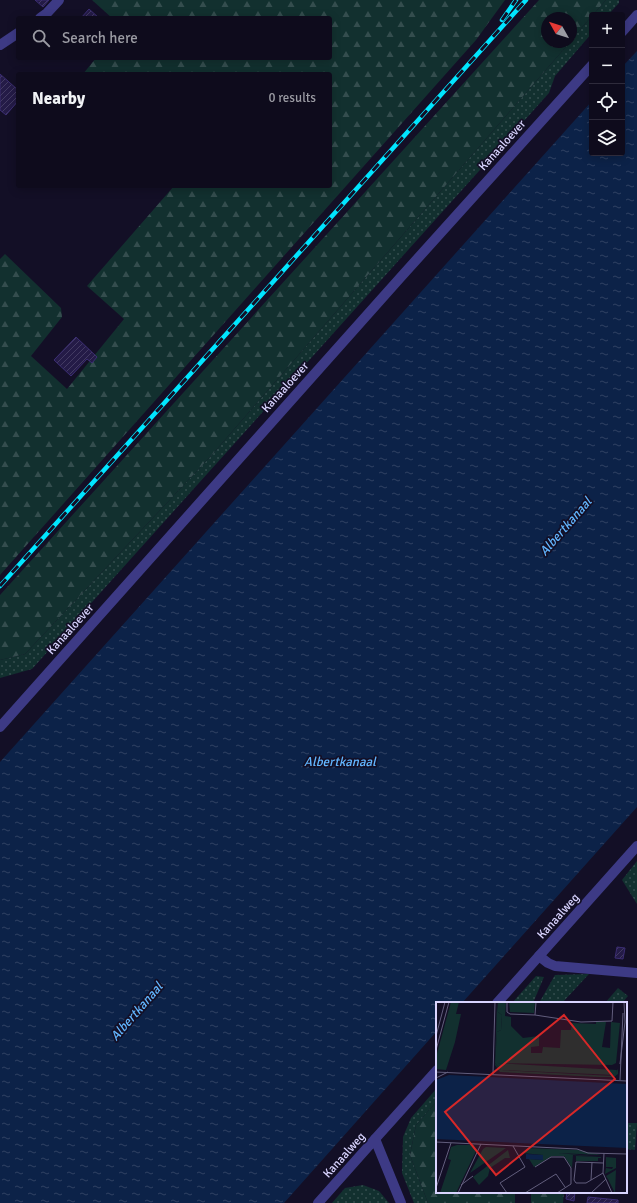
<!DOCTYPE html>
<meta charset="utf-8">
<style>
body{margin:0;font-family:Signika,sans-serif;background:#171425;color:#f1f3f6}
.controls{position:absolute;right:12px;top:12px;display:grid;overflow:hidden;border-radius:4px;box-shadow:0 2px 10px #0003}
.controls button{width:36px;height:36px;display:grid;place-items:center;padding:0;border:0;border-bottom:1px solid #2e2b3b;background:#0e0b1c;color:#f1f3f6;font:20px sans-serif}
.compass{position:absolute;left:541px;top:12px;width:36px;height:36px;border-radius:50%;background:#0e0b1c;box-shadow:0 2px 10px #0003;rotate:309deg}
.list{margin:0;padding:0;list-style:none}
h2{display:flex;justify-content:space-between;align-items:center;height:52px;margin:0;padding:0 16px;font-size:17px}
h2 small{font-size:13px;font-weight:400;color:#9b9ba3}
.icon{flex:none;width:22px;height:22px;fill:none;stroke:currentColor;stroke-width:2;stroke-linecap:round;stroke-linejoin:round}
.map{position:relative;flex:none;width:637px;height:1203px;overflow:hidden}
.search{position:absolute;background:#0e0b1c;box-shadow:0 2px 10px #0003;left:16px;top:16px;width:316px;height:44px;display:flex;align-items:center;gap:10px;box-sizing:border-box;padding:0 14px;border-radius:4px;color:#9b9ba3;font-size:15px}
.panel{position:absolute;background:#0e0b1c;box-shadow:0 2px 10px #0003;left:16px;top:72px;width:316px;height:116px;border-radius:4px}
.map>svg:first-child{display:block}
.grass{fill:url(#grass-dots)}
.forest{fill:url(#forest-firs)}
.water{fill:url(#water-ripples)}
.building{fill:url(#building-hatch);stroke:#3b2d73}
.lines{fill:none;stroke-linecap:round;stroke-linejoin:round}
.service{stroke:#3d3a85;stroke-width:10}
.minor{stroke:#3d3a85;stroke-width:10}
.rail-casing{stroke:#00e5ff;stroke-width:4.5}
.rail{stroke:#130f26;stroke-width:3;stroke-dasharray:9;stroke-linecap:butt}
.labels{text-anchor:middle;stroke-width:3.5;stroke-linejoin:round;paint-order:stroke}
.street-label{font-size:12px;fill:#d9d4ff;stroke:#130f26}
.water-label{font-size:13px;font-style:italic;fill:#62b6ff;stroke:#130f26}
.inset-road{fill:none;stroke:#625e7d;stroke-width:1}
.view{fill:#d62828;fill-opacity:0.15;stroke:#d62828;stroke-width:2}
.inset-edge{fill:none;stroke:#d9d4ff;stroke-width:2}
</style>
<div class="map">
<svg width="637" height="1203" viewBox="0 0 637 1203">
<defs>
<pattern id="grass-dots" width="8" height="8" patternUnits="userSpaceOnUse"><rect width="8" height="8" fill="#12302f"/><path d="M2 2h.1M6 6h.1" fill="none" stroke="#344d4e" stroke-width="1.8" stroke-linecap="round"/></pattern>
<pattern id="forest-firs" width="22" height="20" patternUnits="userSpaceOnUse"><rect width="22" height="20" fill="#12302f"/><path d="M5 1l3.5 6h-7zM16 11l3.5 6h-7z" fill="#344d4e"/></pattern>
<pattern id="water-ripples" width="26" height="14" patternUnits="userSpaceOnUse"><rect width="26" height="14" fill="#0c2248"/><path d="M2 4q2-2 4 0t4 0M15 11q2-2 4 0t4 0" fill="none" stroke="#2f4163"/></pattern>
<pattern id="building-hatch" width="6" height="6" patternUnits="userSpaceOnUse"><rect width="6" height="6" fill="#241b47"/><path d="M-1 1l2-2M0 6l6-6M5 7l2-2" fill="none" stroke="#433b63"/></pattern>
</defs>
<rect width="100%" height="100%" fill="#130f26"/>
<g class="grass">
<path d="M606,0H619V3L608,15H593Z"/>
<path d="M592,16V33L555,76L549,93L32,669L0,678V660L25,654L210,457L570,42H571V40Z"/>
<path d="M637,861V904L622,880Z"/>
<path d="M589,974L562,1003H539L555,975Z"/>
<path d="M536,976L544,977L533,1003H512Z"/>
<path d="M618,988L628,996L622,1003H605Z"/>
<path d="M437,1088V1101L416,1125L410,1155L428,1203H414L402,1173L403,1137L411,1118Z"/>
<path d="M626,1123H637L635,1150L626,1149Z"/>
<path d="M363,1185L379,1191L389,1203H332L345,1188Z"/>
</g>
<g class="forest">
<path d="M92,0H505L476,40L0,575V259L5,254L61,308L62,317L31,356L67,389L124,319L87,286L174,186H330V74H83L96,58H330V18H112Z"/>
<path d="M539,0H606L571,40V18H547V42H570L210,457L25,654L0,660V595Z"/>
<path d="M437,1101V1192H515V1203H428L410,1155L416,1125Z"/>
<path d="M531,1192H564L563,1203H531Z"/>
</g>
<path class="water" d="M637,51V807L462,1003H437V1031L284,1203H0V762L592,101V153H622V67Z"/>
<g class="building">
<path d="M35,0H49L43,7Z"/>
<path d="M89,9L99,18H81Z"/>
<path d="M0,74L18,90V101L6,115L0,110Z"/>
<path d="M76,337L97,357L92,363L87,359L71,376L54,360Z"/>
<path d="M617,947L625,948L623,959L615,958Z"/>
<path d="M567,1192H575L574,1201L566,1199Z"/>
<path d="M588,1197L618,1200V1203H587Z"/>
</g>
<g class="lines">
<g class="service">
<path d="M40,18L47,13L59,0"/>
<path d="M0,45L18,33"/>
<path d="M539,956L548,963L555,966L637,973"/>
<path d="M497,1003L637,846"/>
<path d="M375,1139L437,1070"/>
</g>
<g class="minor">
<path d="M622,32L637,15"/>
<path d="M0,727L400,278L592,65"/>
<path d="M318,1203L375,1139L401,1203"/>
</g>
<defs>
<g id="rail">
<path d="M502,20L516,0"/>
<path d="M0,586L526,0"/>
</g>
</defs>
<use href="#rail" class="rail-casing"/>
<use href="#rail" class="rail"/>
</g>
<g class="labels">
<g class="street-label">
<text transform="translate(502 145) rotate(-48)" y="4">Kanaaloever</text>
<text transform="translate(285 387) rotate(-48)" y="4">Kanaaloever</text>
<text transform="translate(70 629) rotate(-48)" y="4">Kanaaloever</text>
<text transform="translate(558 916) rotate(-48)" y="4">Kanaalweg</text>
<text transform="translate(344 1155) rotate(-48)" y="4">Kanaalweg</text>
</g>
<g class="water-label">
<text transform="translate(565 526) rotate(-49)" y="5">Albertkanaal</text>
<text x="340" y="766">Albertkanaal</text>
<text transform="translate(136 1011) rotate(-49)" y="5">Albertkanaal</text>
</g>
</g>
<g transform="translate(436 1002)">
<rect width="191" height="191" fill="#130f26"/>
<path d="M15,0H23L20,12H25L19,40L10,68L0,67V55ZM61,0L62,10L66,13L65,28L61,30L59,61L65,68L177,74L182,67V72L178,75H163L64,70L59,63ZM73,0H99L98,11L74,10ZM21,143H38L40,149L20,191H4L15,158L12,157L15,145ZM91,146L142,148L165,153L122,151L165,155L137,153L136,166L128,154H116L98,165L93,157L107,158V153L86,151H89ZM170,155L180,156V166L169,172L170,166L176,167L177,165H170ZM180,168L179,191L172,177L176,173L172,177L170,174Z" fill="#12302f"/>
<path d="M62,0H70L69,14L75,15V24L87,36L103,34V44L95,45V51H106L107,45L124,46L125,28H135L136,21L160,22V19L170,20L166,45L174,46L175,20L184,21L180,61L176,63L61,61L181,68L179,73L65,68L59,61L61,30L65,28L66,13L62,10ZM50,145L70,146L34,171L47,147ZM72,148L74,156H69L54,166L52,174L43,183L37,175ZM140,154L165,155V156H162V159H140Z" fill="#12302f"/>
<path d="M13,73L191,82V146L0,137V78ZM90,152L107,153V158L90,157Z" fill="#0c2248"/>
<path class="inset-road" d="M71,0V10L74,12L99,13M100,0L99,13L145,20L176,19L177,0M0,34L9,0M0,48L13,0M184,62L189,20L188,0M0,70L191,79M57,72L59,0M0,76L12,70M184,78L187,11M0,140L141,147L152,151L191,152M168,151L167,171L176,191M99,165L115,155H128L135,166V182L121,191M167,171L150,181H140L138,178L140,160L167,161M155,178L156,160M25,183L37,174M0,186L15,141M22,191L45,142M71,191L64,181L89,165L77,144M89,191L120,172L129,185M155,191L170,177"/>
<path class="view" d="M128,13L179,77L60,173L9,110Z"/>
<rect width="191" height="191" class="inset-edge"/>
</g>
</svg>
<div class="controls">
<button>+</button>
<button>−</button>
<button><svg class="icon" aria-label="locate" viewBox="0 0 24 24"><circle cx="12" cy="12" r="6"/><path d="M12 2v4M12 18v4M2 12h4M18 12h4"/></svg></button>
<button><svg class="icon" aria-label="layers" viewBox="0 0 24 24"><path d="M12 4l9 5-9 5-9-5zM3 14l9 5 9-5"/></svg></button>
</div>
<svg class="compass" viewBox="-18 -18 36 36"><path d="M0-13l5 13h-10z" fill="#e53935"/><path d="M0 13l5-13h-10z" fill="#9b9ba3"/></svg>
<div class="search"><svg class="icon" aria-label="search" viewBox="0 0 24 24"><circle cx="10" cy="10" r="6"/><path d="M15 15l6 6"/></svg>Search here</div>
<section class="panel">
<h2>Nearby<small>0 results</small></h2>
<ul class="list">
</ul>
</section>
</div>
